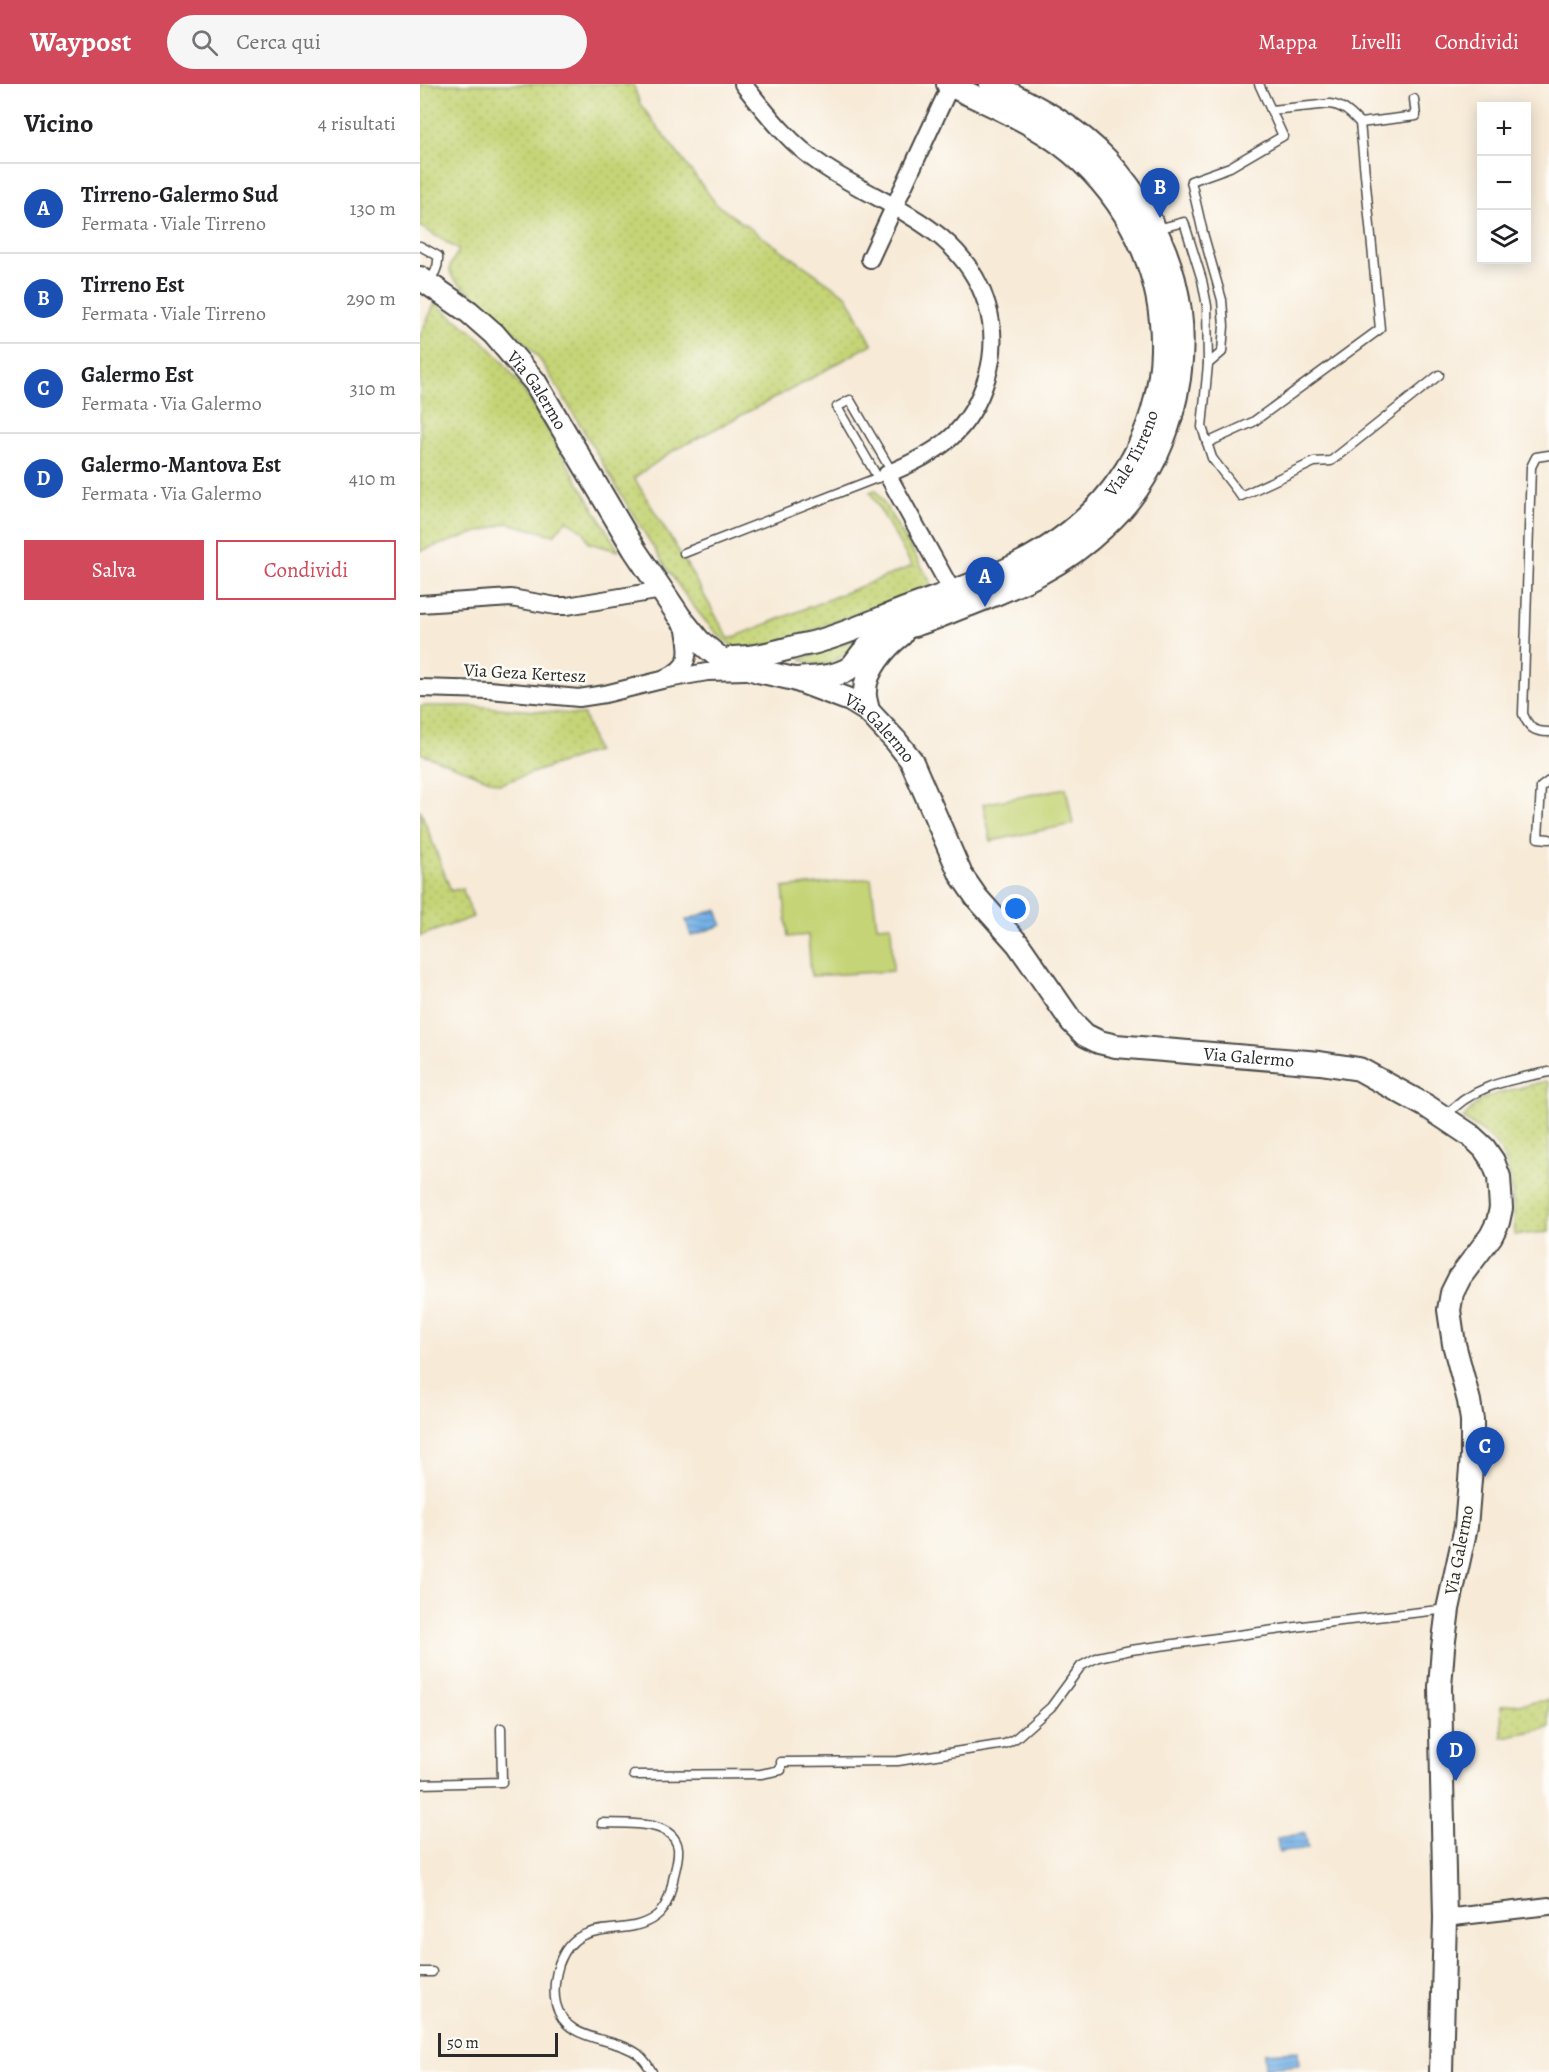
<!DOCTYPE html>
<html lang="it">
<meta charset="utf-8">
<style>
body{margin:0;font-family:Alegreya,serif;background:#f6f6f6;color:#202124}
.controls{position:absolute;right:18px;top:18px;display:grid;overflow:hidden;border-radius:0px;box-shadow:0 3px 15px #0003}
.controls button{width:54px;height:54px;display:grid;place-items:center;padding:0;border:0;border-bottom:2px solid #e0e0e0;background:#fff;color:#202124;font:30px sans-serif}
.scale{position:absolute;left:18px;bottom:15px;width:120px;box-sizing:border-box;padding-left:6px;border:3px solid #2b2b2b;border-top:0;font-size:16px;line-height:21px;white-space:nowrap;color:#2b2b2b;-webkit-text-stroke:4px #fdfcf7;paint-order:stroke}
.you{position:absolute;left:596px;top:825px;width:21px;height:21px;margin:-15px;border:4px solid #fff;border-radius:50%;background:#1a73e8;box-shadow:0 0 0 9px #1a73e833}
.badge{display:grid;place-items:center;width:39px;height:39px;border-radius:50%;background:#d1495b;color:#fff;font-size:20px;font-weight:700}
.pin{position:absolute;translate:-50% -50px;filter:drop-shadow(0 2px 3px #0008)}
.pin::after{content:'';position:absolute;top:32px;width:21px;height:18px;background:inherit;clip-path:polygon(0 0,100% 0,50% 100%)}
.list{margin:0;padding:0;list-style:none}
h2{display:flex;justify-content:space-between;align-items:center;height:78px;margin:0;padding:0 24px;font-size:26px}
h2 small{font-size:20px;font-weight:400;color:#757577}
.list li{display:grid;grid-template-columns:39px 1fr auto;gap:18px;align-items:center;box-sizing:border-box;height:90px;padding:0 24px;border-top:2px solid #e0e0e0}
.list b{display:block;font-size:22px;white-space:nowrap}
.list p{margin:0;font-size:20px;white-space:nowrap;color:#757577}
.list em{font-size:20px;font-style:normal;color:#757577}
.actions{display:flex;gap:12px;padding:18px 24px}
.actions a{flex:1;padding:14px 0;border:2px solid #d1495b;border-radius:0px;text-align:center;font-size:21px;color:#d1495b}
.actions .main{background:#d1495b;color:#fff}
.icon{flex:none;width:33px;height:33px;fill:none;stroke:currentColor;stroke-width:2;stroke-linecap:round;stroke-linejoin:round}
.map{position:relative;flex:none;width:1129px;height:1988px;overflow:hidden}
header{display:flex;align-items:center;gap:36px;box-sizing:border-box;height:84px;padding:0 30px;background:#d1495b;color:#fff}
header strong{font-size:28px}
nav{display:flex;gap:33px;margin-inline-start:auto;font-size:21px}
.search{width:420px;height:54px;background:#f6f6f6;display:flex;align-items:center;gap:15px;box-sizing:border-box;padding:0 21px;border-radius:33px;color:#757577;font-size:22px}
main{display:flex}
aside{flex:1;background:#fff}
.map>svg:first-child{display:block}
.grass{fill:url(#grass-dots);stroke:#788050;stroke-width:1.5}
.pitch{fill:#c5d476;stroke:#788050;stroke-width:1.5}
.water{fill:url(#water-rules);stroke:#506e89;stroke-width:1.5}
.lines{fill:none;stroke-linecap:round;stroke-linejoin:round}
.lane-casing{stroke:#4a4845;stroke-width:11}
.street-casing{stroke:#4a4845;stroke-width:20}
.secondary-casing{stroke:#4a4845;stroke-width:26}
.lane{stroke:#fff;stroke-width:8}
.street{stroke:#fff;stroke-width:16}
.secondary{stroke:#fff;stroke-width:22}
.labels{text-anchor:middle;stroke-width:5;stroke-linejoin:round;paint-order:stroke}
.street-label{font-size:18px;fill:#2b2b2b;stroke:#fdfcf7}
</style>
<header>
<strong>Waypost</strong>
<div class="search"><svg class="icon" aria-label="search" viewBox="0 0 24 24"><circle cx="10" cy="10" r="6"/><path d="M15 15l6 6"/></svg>Cerca qui</div>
<nav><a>Mappa</a><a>Livelli</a><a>Condividi</a></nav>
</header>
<main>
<aside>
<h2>Vicino<small>4 risultati</small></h2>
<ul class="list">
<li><span class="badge" style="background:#1a4fb4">A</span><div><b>Tirreno-Galermo Sud</b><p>Fermata · Viale Tirreno</p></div><em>130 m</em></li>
<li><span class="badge" style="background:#1a4fb4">B</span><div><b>Tirreno Est</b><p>Fermata · Viale Tirreno</p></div><em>290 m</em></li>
<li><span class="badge" style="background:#1a4fb4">C</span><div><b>Galermo Est</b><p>Fermata · Via Galermo</p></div><em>310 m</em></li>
<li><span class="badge" style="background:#1a4fb4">D</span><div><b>Galermo-Mantova Est</b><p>Fermata · Via Galermo</p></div><em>410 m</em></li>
</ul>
<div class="actions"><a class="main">Salva</a><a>Condividi</a></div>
</aside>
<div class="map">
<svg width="1129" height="1988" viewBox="0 0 1129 1988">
<defs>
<pattern id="grass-dots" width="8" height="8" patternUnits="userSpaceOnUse" patternTransform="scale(1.5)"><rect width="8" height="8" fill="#c5d476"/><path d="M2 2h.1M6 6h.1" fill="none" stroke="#a9b666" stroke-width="1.8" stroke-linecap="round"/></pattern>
<pattern id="water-rules" width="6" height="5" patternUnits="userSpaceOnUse" patternTransform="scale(1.5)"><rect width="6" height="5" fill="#75b1e7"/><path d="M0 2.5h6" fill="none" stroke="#6090bb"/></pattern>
</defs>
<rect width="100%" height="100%" fill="#fdfcf7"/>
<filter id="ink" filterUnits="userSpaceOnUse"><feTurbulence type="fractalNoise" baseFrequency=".0167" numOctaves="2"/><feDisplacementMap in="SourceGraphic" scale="12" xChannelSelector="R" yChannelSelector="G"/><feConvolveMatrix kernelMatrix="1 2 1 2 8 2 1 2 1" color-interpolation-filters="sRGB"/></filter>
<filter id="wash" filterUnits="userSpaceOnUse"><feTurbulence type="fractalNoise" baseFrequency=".008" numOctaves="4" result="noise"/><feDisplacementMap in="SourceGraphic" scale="24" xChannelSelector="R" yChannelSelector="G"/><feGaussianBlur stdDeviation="1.35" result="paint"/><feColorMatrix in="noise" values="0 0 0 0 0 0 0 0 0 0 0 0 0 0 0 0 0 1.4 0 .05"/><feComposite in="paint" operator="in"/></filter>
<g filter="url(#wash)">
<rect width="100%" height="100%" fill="#f7ead7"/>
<g class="grass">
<path d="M0,0H213L220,20L297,121L427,212L452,260L381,300L253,367L214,394L264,476L309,555L492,482L450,408L456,406L511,498L510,502C478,514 445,527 412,539C387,549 362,560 335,563C331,563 325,565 321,565C273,558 154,319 117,272C93,242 63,220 34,195C25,184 33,177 39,166L0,142Z"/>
<path d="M15,219L61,255L82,277L103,305L199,467L169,459L164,448L147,436L134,451L87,439L0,467V252Z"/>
<path d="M450,549C430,565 409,593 381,575Z"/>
<path d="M0,622H53L164,631L176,667L80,700L0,669Z"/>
<path d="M0,725L31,807L42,804L53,833L0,852Z"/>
<path d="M1126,997L1129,999V1148L1095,1151C1092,1117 1096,1075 1067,1051C1059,1045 1051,1040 1043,1035L1060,1016L1076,1010Z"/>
<path d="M1129,1616V1644L1082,1653L1081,1622Z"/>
</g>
<g class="pitch">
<path d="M646,704L653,740L571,757L563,720Z"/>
<path d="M451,794L457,842L471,841L473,887L391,892L388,851L368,853L363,804Z"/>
</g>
<g class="water">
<path d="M297,825L302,841L271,852L266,836Z"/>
<path d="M885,1749L888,1764L859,1769L857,1754Z"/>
<path d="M878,1967L879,1981L845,1984L844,1969Z"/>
</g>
</g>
<g filter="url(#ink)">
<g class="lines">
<defs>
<g id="lane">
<path d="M851,26L910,20C924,22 930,29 940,39L996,32L994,15"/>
<path d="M737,145L764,138L782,196L787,222L788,280L782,343L792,374L821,412L894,378L911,377L1019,291"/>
<path d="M0,162L18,172C19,183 15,191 7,198"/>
<path d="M788,280L802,268L804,242L802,216L783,149L771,97L810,83L863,52L839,0"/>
<path d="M787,359L833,338L960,245L940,39"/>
<path d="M1129,371L1116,373L1111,383L1103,630C1109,644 1114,648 1129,648"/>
<path d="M458,394L417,323L430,316L472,388"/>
<path d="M264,469L467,390"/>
<path d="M1129,697L1121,703L1118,754L1129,755"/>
<path d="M1024,1034C1052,1001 1089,996 1129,988"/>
<path d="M214,1691L341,1690L361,1686V1678L478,1677L585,1660L596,1654L631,1623L661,1582L678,1573L711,1566L912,1538L1028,1525"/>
<path d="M0,1700L82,1698L81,1644"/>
<path d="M182,1739C204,1740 253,1735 258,1764C259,1773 256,1783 254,1791C251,1806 249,1822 236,1832C204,1857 158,1828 139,1880C135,1893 133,1907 136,1920C146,1960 192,1951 218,1970C224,1975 228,1981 232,1988"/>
<path d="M0,1888H12"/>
</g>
<g id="street">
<path d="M323,0C347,30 370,60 402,81C465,124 542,141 567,221C574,244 574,270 567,293C550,349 519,368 467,390L538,518"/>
<path d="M450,175L531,0"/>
<path d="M0,520L91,514L136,522H147L242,506"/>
<path d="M246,594C273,581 269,567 264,541"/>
<path d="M0,604L69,606L159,614L185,610L242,596L287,588L326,587"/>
<path d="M1025,1834L1129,1822"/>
</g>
<g id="secondary">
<path id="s1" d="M0,194L49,228L74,250L115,298L214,465L259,532L279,557L301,575L338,587L374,595L430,616L448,627L476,657L491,676L541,791L557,814L598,860L652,938L665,951L679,958L696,962L900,979L939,985L1008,1023L1050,1051L1064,1064L1073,1077L1079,1093L1081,1124L1078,1138L1071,1152L1040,1193L1032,1209L1029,1226L1034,1260L1049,1317L1052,1336V1372L1046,1443L1028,1525L1023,1564L1020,1603L1025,1834L1021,1988"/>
<path id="s2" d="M313,574C336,574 355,568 378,562C384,560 390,560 396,558C426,550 456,536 485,525C542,504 602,486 651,447C770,352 771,181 662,78C624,41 574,23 528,0"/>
<path d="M378,595C394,593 417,594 431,583C436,578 440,571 445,566C453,557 464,550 475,546C482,544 490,543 497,540C514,535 531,527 548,521C600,501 643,482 684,443C717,413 739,374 751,332C778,236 753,149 687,76C655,41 613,21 571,0"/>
<path d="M448,627C447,620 444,614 445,607C445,587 465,563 481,551"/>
</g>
</defs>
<use href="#lane" class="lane-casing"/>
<use href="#street" class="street-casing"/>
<use href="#secondary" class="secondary-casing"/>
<use href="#lane" class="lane"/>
<use href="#street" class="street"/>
<use href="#secondary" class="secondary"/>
</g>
</g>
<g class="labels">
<g class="street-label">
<text dy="6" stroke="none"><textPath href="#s1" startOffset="164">Via Galermo</textPath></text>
<text dy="6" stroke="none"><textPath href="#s2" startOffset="464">Viale Tirreno</textPath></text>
<text transform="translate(105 589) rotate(3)" y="6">Via Geza Kertesz</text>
<text dy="6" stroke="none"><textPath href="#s1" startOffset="668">Via Galermo</textPath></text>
<text dy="6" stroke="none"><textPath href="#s1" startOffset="1208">Via Galermo</textPath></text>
<text transform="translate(1039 1466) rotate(-79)" y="6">Via Galermo</text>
</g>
</g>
</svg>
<div class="controls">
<button>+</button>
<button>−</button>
<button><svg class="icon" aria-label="layers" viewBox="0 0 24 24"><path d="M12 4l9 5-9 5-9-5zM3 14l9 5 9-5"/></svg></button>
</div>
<div class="scale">50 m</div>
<div class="you"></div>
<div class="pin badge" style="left:565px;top:523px;background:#1a4fb4">A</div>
<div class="pin badge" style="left:740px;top:134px;background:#1a4fb4">B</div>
<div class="pin badge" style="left:1065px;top:1393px;background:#1a4fb4">C</div>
<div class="pin badge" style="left:1036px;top:1697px;background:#1a4fb4">D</div>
</div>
</main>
